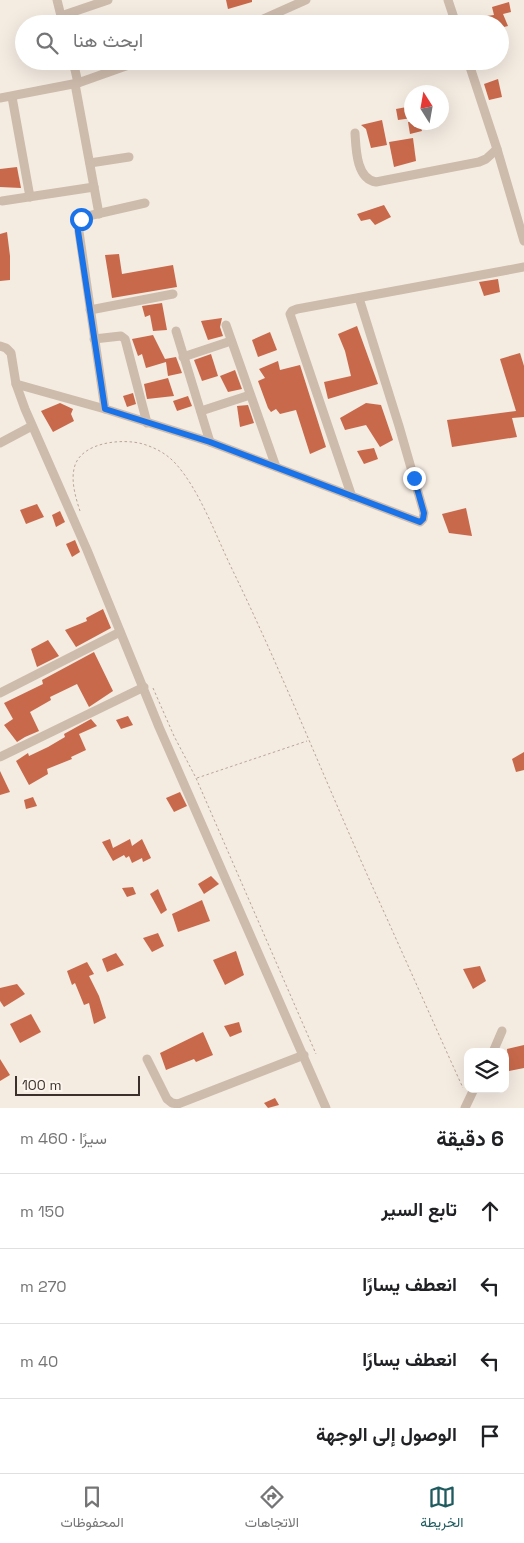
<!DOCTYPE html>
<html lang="ar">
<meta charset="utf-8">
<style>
body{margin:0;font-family:"Space Grotesk",Vazirmatn,sans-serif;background:#f2f2f2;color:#202124;direction:rtl}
.controls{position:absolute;right:15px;bottom:15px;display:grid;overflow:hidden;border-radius:10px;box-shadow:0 5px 20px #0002}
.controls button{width:45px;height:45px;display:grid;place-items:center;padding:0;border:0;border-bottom:1px solid #e0e0e0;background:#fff;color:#202124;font:25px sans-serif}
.compass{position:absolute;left:404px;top:85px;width:45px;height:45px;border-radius:50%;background:#fff;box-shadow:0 5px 20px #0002;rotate:349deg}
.scale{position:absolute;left:15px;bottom:12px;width:125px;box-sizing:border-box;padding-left:5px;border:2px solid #3b302b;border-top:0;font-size:14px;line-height:18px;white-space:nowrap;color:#3b302b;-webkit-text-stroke:4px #fbf5ee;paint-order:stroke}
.stop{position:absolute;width:15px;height:15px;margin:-11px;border:4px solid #1a73e8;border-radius:50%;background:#fff}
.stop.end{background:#1a73e8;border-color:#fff;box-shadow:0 1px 5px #0008}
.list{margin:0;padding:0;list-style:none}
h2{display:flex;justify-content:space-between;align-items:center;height:65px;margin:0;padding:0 20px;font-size:21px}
h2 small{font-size:16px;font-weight:400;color:#757577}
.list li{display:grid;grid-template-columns:32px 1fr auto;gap:15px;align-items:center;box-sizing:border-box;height:75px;padding:0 20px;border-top:1px solid #e0e0e0}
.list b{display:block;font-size:19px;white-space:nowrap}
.list em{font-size:16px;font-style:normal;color:#757577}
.icon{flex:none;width:28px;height:28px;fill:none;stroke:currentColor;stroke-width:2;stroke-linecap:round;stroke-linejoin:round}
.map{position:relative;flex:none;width:524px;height:1108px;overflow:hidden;direction:ltr}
.search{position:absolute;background:#fff;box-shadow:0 5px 20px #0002;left:15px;right:15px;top:15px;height:55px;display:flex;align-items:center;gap:12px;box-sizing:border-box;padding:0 18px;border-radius:28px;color:#757577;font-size:19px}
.sheet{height:365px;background:#fff}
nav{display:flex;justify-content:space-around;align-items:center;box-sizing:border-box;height:70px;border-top:1px solid #e0e0e0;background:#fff;font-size:14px;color:#757577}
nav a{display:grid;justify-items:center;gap:2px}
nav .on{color:#1f5a5e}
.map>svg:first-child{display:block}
.building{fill:#c8694b}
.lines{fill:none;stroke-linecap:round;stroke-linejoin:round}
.path{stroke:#b9a596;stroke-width:1;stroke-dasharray:2.5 2.5;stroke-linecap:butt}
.minor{stroke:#cdbbac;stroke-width:9}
.route{stroke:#1a73e8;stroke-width:6}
</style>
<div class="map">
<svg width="524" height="1108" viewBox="0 0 524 1108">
<rect width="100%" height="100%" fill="#f4ebe1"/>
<g class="building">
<path d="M226,0H252V2L228,9Z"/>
<path d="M509,2L511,12L503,14L508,26L500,28V24H464L479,17L494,15L492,7Z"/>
<path d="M95,15L97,24H71V21Z"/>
<path d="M498,79L502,97L489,100L484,84Z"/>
<path d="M412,106V118L398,120L396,109Z"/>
<path d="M382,120L387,145L371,148L366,129L361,125Z"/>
<path d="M408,122H420L422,131L410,134Z"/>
<path d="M413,138L416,161L394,167L389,142Z"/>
<path d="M17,167L21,188L0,187V169Z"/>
<path d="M384,205L391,217L375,225L370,219L361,221L357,214Z"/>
<path d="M7,232L10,256V280L0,281V234Z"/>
<path d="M119,254L122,274L173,265L177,287L112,298L105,255Z"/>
<path d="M498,279L500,292L484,296L479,282Z"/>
<path d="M162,303L167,330L153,331L150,315L145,317L142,306Z"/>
<path d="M222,318L220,327L223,336L208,340L201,321Z"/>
<path d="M357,326L378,384L328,399L324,382L351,376L345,351L338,334Z"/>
<path d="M270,332L277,350L258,357L252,340Z"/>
<path d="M153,335L165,359L176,357L182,373L168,376L166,362L146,368L142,354L138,356L132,339Z"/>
<path d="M520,353L524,366V417L512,418L517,437L452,447L447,420L516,411L500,359Z"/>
<path d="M211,354L218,376L202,381L194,360Z"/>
<path d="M278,361L280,370L300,365L326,447L310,454L296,410L280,414L276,409L271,412L268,408L258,381L265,378L259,369Z"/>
<path d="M235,370L242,389L228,392L220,376Z"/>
<path d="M168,378L174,396L147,399L144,384Z"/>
<path d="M133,393L136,404L127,407L123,396Z"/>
<path d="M188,396L192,406L177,411L173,401Z"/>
<path d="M60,403L73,409L71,414L74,421L53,432L41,411Z"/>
<path d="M366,403L381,405L393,440L380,447L366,425L345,430L340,418Z"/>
<path d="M248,405L254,423L240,427L237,406Z"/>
<path d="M374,448L378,459L364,464L357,451Z"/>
<path d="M37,504L44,517L26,524L20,510Z"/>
<path d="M466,508L472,536L449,533L442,514Z"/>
<path d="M60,511L65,522L56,527L52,515Z"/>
<path d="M75,540L80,552L72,557L66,544Z"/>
<path d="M103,609L111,628L76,647L65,630L87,621L86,618Z"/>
<path d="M48,640L59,656L37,667L31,649Z"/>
<path d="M94,652L113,691L89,707L77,684L50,697L51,700L30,712L39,731L25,737L17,742L4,725L13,719L4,703L43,684L42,680Z"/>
<path d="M128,716L133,725L121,729L116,720Z"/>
<path d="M91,719L97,726L79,734L86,750L71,757L72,759L47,769L48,774L29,785L16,761L28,753L29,756L48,747L65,737L64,734Z"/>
<path d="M524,752V770L516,772L512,759Z"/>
<path d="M0,771L10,792L0,795Z"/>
<path d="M180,792L187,806L174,812L166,798Z"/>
<path d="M33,797L37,806L26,809L24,800Z"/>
<path d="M110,839L113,848L130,839L132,846L142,839L151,858L143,862L142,858L132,863L129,856L126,858L124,855L113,861L102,842Z"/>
<path d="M211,876L219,884L204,894L198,884Z"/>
<path d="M133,887L136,894L127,897L122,888Z"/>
<path d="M158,889L167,910L161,914L150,894Z"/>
<path d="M202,900L210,921L178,932L172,914Z"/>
<path d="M158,933L164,946L152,952L143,938Z"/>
<path d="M236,951L244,975L225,985L213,960Z"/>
<path d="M116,953L124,965L107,972L102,959Z"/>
<path d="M87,962L94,974L89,976L99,996L106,1018L94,1024L89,1003L84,1005L75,983L72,985L67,971Z"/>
<path d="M480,966L486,981L473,989L463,969Z"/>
<path d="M17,984L25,994L4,1007L0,1001V988Z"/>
<path d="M31,1014L41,1032L20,1043L10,1024Z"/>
<path d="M239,1022L242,1032L230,1037L224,1026Z"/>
<path d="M203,1032L213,1055L196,1062L194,1059L166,1070L160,1053Z"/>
<path d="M524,1045V1068L509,1071L507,1049Z"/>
<path d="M0,1059L10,1075L0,1081Z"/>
<path d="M275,1098L279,1105L268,1108L264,1103Z"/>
</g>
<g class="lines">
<g class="path">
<path d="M80,511C76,499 71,482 74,469C79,442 122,438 143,444C156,448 167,454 176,464C200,491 216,536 232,569C283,674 326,783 374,890C404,956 433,1022 463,1088"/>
<path d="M153,688L174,736L196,778L316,1054"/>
<path d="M197,778L307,741"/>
</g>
<g class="minor">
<path d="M57,0L63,24"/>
<path d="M448,0L456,24"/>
<path d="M61,16L108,0"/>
<path d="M252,24L306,0"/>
<path d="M73,61L78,83"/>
<path d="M468,61L497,149L524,241"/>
<path d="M75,84L99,214"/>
<path d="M12,97L30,197"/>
<path d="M0,98L78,83L140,61"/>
<path d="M355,133C356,148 356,179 376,182L479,162L486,159L497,149"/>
<path d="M90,163L129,157"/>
<path d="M2,201L94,187"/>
<path d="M90,310L173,294"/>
<path d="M226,325L276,467"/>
<path d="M176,331L210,442"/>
<path d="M94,339L121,336L125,339L147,423"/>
<path d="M0,346L6,348L11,353L16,384L25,409L87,550L159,727L326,1108"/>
<path d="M183,357L231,341"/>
<path d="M16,384L105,409L210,442L420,522L423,519L424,513L399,426L359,298"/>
<path d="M105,409L78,225L81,219L88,216L145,203"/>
<path d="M201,411L250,395"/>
<path d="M0,443L32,426"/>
<path d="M352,497L292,320L290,314L292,311L297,309L524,267"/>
<path d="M0,693L120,632"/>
<path d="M0,757L144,687"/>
<path d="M493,1052L502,1031"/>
<path d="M147,1059L167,1099L172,1103L178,1104L304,1055"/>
<path d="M465,1108L474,1089"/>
</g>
</g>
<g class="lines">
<path class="route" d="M81,219L78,225V231L105,409L210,442L420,522L423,519L424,513L414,478"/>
</g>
</svg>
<div class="controls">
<button><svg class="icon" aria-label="layers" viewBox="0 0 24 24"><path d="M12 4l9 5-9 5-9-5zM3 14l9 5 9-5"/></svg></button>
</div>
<svg class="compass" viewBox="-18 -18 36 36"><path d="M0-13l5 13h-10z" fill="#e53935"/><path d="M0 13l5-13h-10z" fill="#757577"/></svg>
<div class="scale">100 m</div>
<div class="stop" style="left:81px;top:219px"></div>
<div class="stop end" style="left:414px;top:478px"></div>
<div class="search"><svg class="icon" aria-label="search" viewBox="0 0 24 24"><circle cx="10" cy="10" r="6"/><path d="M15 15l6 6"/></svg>ابحث هنا</div>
</div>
<section class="sheet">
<h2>6 دقيقة<small>سيرًا · 460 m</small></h2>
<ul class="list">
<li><svg class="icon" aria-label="ahead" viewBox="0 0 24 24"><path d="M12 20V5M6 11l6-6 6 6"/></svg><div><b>تابع السير</b></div><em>150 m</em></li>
<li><svg class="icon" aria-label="left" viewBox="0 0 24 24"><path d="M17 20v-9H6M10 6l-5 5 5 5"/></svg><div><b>انعطف يسارًا</b></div><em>270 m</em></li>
<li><svg class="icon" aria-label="left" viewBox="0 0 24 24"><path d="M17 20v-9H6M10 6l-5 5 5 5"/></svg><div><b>انعطف يسارًا</b></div><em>40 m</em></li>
<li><svg class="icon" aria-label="arrive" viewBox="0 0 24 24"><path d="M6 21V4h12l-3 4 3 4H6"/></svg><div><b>الوصول إلى الوجهة</b></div></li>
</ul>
</section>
<nav>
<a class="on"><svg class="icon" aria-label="map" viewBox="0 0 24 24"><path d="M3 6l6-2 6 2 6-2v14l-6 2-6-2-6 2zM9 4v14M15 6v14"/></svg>الخريطة</a>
<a><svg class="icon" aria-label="directions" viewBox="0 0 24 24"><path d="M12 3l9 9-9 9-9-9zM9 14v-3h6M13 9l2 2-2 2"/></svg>الاتجاهات</a>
<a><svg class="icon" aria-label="saved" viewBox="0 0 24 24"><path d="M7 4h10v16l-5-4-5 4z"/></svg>المحفوظات</a>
</nav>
